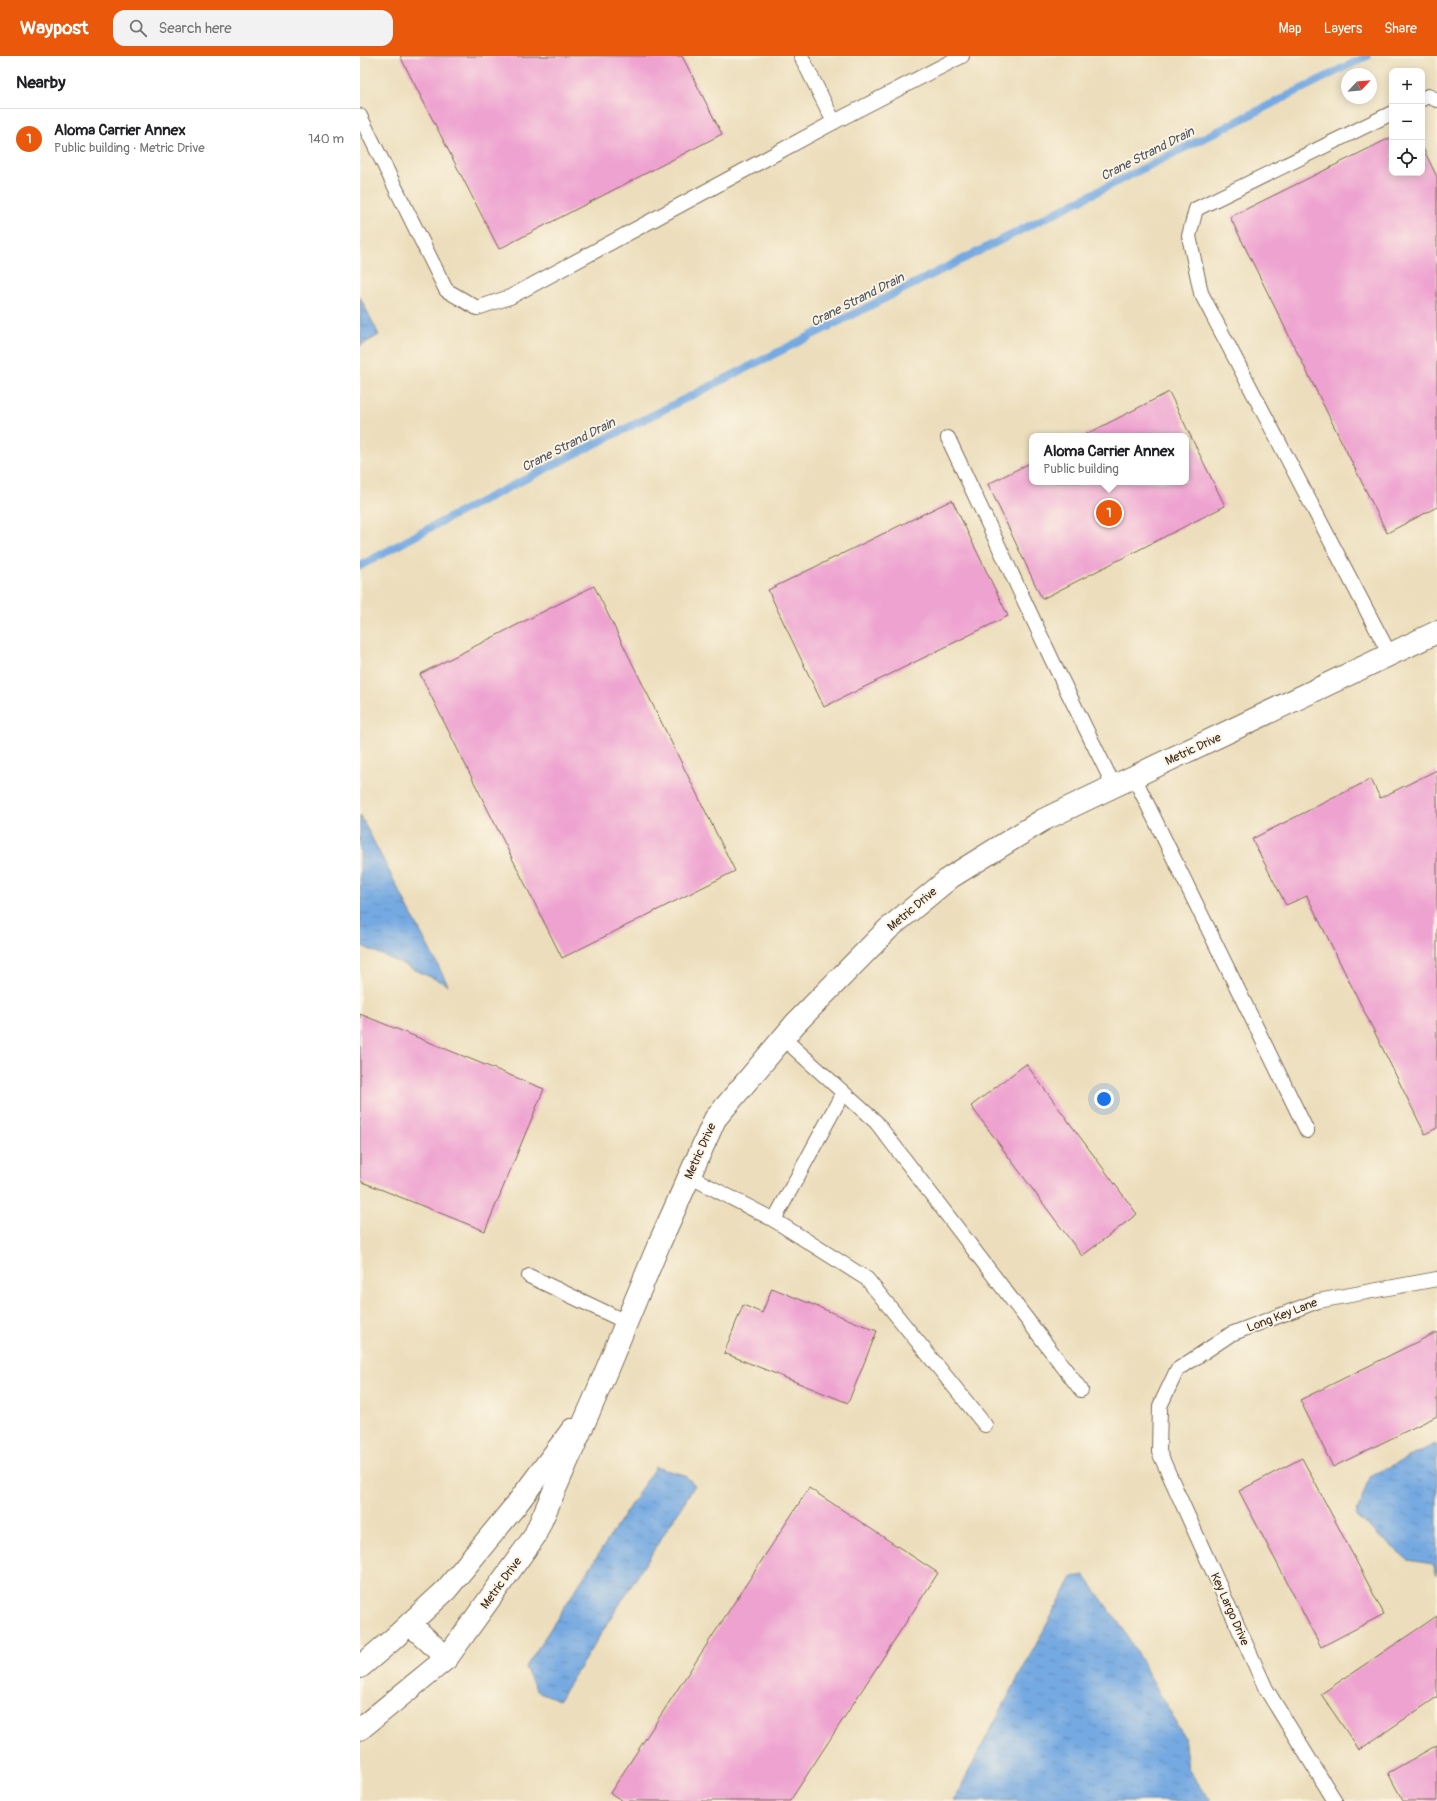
<!DOCTYPE html>
<meta charset="utf-8">
<style>
body{margin:0;font-family:Pangolin,sans-serif;background:#f2f2f2;color:#202124}
.controls{position:absolute;right:12px;top:12px;display:grid;overflow:hidden;border-radius:8px;box-shadow:0 2px 10px #0003}
.controls button{width:36px;height:36px;display:grid;place-items:center;padding:0;border:0;border-bottom:1px solid #e0e0e0;background:#fff;color:#202124;font:20px sans-serif}
.compass{position:absolute;left:981px;top:12px;width:36px;height:36px;border-radius:50%;background:#fff;box-shadow:0 2px 10px #0003;rotate:64deg}
.you{position:absolute;left:744px;top:1043px;width:14px;height:14px;margin:-10px;border:3px solid #fff;border-radius:50%;background:#1a73e8;box-shadow:0 0 0 6px #1a73e833}
.badge{display:grid;place-items:center;width:26px;height:26px;border-radius:50%;background:#ea580c;color:#fff;font-size:13px;font-weight:700}
.pin{position:absolute;translate:-50% -50%;border:2px solid #fff;box-shadow:0 1px 4px #0006}
.popup{position:absolute;left:669px;top:377px;width:160px;height:52px;box-sizing:border-box;display:grid;place-content:center;border-radius:8px;background:#fff;filter:drop-shadow(0 1px 3px #0005);font-size:13px;white-space:nowrap;color:#757577}
.popup b{font-size:15px;color:#202124}
.popup::after{content:'';position:absolute;left:50%;top:100%;margin-left:-8px;border:8px solid transparent;border-top-color:#fff}
.list{margin:0;padding:0;list-style:none}
h2{display:flex;justify-content:space-between;align-items:center;height:52px;margin:0;padding:0 16px;font-size:17px}
h2 small{font-size:13px;font-weight:400;color:#757577}
.list li{display:grid;grid-template-columns:26px 1fr auto;gap:12px;align-items:center;box-sizing:border-box;height:60px;padding:0 16px;border-top:1px solid #e0e0e0}
.list b{display:block;font-size:15px;white-space:nowrap}
.list p{margin:0;font-size:13px;white-space:nowrap;color:#757577}
.list em{font-size:13px;font-style:normal;color:#757577}
.icon{flex:none;width:22px;height:22px;fill:none;stroke:currentColor;stroke-width:2;stroke-linecap:round;stroke-linejoin:round}
.map{position:relative;flex:none;width:1077px;height:1745px;overflow:hidden}
header{display:flex;align-items:center;gap:24px;box-sizing:border-box;height:56px;padding:0 20px;background:#ea580c;color:#fff}
header strong{font-size:19px}
nav{display:flex;gap:22px;margin-inline-start:auto;font-size:14px}
.search{width:280px;height:36px;background:#f2f2f2;display:flex;align-items:center;gap:10px;box-sizing:border-box;padding:0 14px;border-radius:12px;color:#757577;font-size:15px}
main{display:flex}
aside{flex:1;background:#fff}
.map>svg:first-child{display:block}
.water{fill:url(#water-ripples);stroke:#586a80}
.lines{fill:none;stroke-linecap:round;stroke-linejoin:round}
.stream{stroke:#74a9e1;stroke-width:8}
.building{fill:#eea2d0}
.lane-casing{stroke:#796955;stroke-width:16}
.street-casing{stroke:#796955;stroke-width:24}
.lane{stroke:#fff;stroke-width:14}
.street{stroke:#fff;stroke-width:22}
.labels{text-anchor:middle;stroke-width:3.5;stroke-linejoin:round;paint-order:stroke}
.street-label{font-size:12px;fill:#3b2a1e;stroke:#fcf5e5}
.water-label{font-size:13px;font-style:italic;fill:#4f5662;stroke:#fcf5e5}
</style>
<header>
<strong>Waypost</strong>
<div class="search"><svg class="icon" aria-label="search" viewBox="0 0 24 24"><circle cx="10" cy="10" r="6"/><path d="M15 15l6 6"/></svg>Search here</div>
<nav><a>Map</a><a>Layers</a><a>Share</a></nav>
</header>
<main>
<aside>
<h2>Nearby<small></small></h2>
<ul class="list">
<li><span class="badge">1</span><div><b>Aloma Carrier Annex</b><p>Public building · Metric Drive</p></div><em>140 m</em></li>
</ul>
</aside>
<div class="map">
<svg width="1077" height="1745" viewBox="0 0 1077 1745">
<defs>
<pattern id="water-ripples" width="26" height="14" patternUnits="userSpaceOnUse"><rect width="26" height="14" fill="#74a9e1"/><path d="M2 4q2-2 4 0t4 0M15 11q2-2 4 0t4 0" fill="none" stroke="#608ab6"/></pattern>
</defs>
<rect width="100%" height="100%" fill="#fcf5e5"/>
<filter id="ink" filterUnits="userSpaceOnUse"><feTurbulence type="fractalNoise" baseFrequency=".025" numOctaves="2"/><feDisplacementMap in="SourceGraphic" scale="8" xChannelSelector="R" yChannelSelector="G"/><feConvolveMatrix kernelMatrix="1 2 1 2 8 2 1 2 1" color-interpolation-filters="sRGB"/></filter>
<filter id="wash" filterUnits="userSpaceOnUse"><feTurbulence type="fractalNoise" baseFrequency=".012" numOctaves="4" result="noise"/><feDisplacementMap in="SourceGraphic" scale="16" xChannelSelector="R" yChannelSelector="G"/><feGaussianBlur stdDeviation="0.9" result="paint"/><feColorMatrix in="noise" values="0 0 0 0 0 0 0 0 0 0 0 0 0 0 0 0 0 1.4 0 .05"/><feComposite in="paint" operator="in"/></filter>
<g filter="url(#wash)">
<rect width="100%" height="100%" fill="#ecdebc"/>
<g class="water">
<path d="M0,241L19,279L0,290Z"/>
<path d="M0,759L88,929L0,889Z"/>
<path d="M1075,1388L1077,1389V1519L1073,1508L1048,1504L996,1460L1009,1421Z"/>
<path d="M295,1411L324,1419L335,1429L199,1644L177,1635L165,1612Z"/>
<path d="M724,1519L764,1574L824,1681L828,1713L851,1745H594C631,1669 673,1596 712,1521Z"/>
</g>
<g class="lines">
<path class="stream" d="M0,510L90,461L1007,0"/>
</g>
<g id="blocks">
<g class="building">
<path d="M40,0H322L362,78L139,193Z"/>
<path d="M1032,81V117H1062V90L1077,121V451L1027,477L870,161Z"/>
<path d="M809,336L865,450L682,543L628,428L672,406V426H826V380H723Z"/>
<path d="M592,444L648,560L464,651L408,534Z"/>
<path d="M234,530L375,815L202,902L60,618Z"/>
<path d="M1077,714V1072L1065,1078L947,840L926,849L892,783L1011,723L1020,742Z"/>
<path d="M0,958L184,1033L125,1175L0,1125Z"/>
<path d="M666,1008L777,1158L722,1200L611,1050Z"/>
<path d="M412,1232L517,1275L488,1347L364,1297L383,1249L402,1257Z"/>
<path d="M1077,1276V1360L973,1411L940,1344Z"/>
<path d="M942,1402L1024,1558L961,1591L879,1435Z"/>
<path d="M449,1432L578,1517L430,1745H263L250,1737Z"/>
<path d="M1077,1560V1641L999,1694L961,1638Z"/>
<path d="M1077,1689V1745H1043L1028,1717Z"/>
</g>
</g>
</g>
<g filter="url(#ink)">
<use href="#blocks" fill-opacity="0" stroke="#796955" stroke-width="1"/>
<g class="lines">
<defs>
<g id="lane">
<path d="M441,0L474,66"/>
<path d="M1062,43L1068,40L1077,44"/>
<path d="M0,60L86,234L117,252L150,241L474,66L602,0"/>
<path d="M588,382L693,606L754,730"/>
<path d="M1030,599L841,237L829,180L836,153L1032,57"/>
<path d="M774,721L947,1075"/>
<path d="M423,982L516,1066L721,1334"/>
<path d="M483,1037L414,1164L507,1223L625,1369"/>
<path d="M329,1120L414,1164"/>
<path d="M169,1220L266,1266"/>
<path d="M975,1745L906,1633L799,1396L800,1350L817,1314L871,1278L958,1245L1077,1223"/>
</g>
<g id="street">
<path d="M50,1568L87,1602"/>
<path d="M0,1611L32,1584L86,1534L156,1449L212,1374"/>
<path d="M0,1673L87,1602L174,1481L234,1344L299,1188L355,1063L435,968L528,873L591,821L683,764L1077,576"/>
</g>
</defs>
<use href="#lane" class="lane-casing"/>
<use href="#street" class="street-casing"/>
<use href="#lane" class="lane"/>
<use href="#street" class="street"/>
</g>
</g>
<g class="labels">
<g class="street-label">
<text transform="translate(833 693) rotate(-25)" y="4">Metric Drive</text>
<text transform="translate(552 853) rotate(-40)" y="4">Metric Drive</text>
<text transform="translate(340 1095) rotate(-66)" y="4">Metric Drive</text>
<text transform="translate(922 1259) rotate(-21)" y="4">Long Key Lane</text>
<text transform="translate(141 1527) rotate(-54)" y="4">Metric Drive</text>
<text transform="translate(870 1553) rotate(66)" y="4">Key Largo Drive</text>
</g>
<g class="water-label">
<text transform="translate(787 97) rotate(-27)" y="5">Crane Strand Drain</text>
<text transform="translate(497 243) rotate(-27)" y="5">Crane Strand Drain</text>
<text transform="translate(208 388) rotate(-27)" y="5">Crane Strand Drain</text>
</g>
</g>
</svg>
<div class="controls">
<button>+</button>
<button>−</button>
<button><svg class="icon" aria-label="locate" viewBox="0 0 24 24"><circle cx="12" cy="12" r="6"/><path d="M12 2v4M12 18v4M2 12h4M18 12h4"/></svg></button>
</div>
<svg class="compass" viewBox="-18 -18 36 36"><path d="M0-13l5 13h-10z" fill="#e53935"/><path d="M0 13l5-13h-10z" fill="#757577"/></svg>
<div class="you"></div>
<div class="pin badge" style="left:749px;top:457px">1</div>
<div class="popup"><b>Aloma Carrier Annex</b>Public building</div>
</div>
</main>
